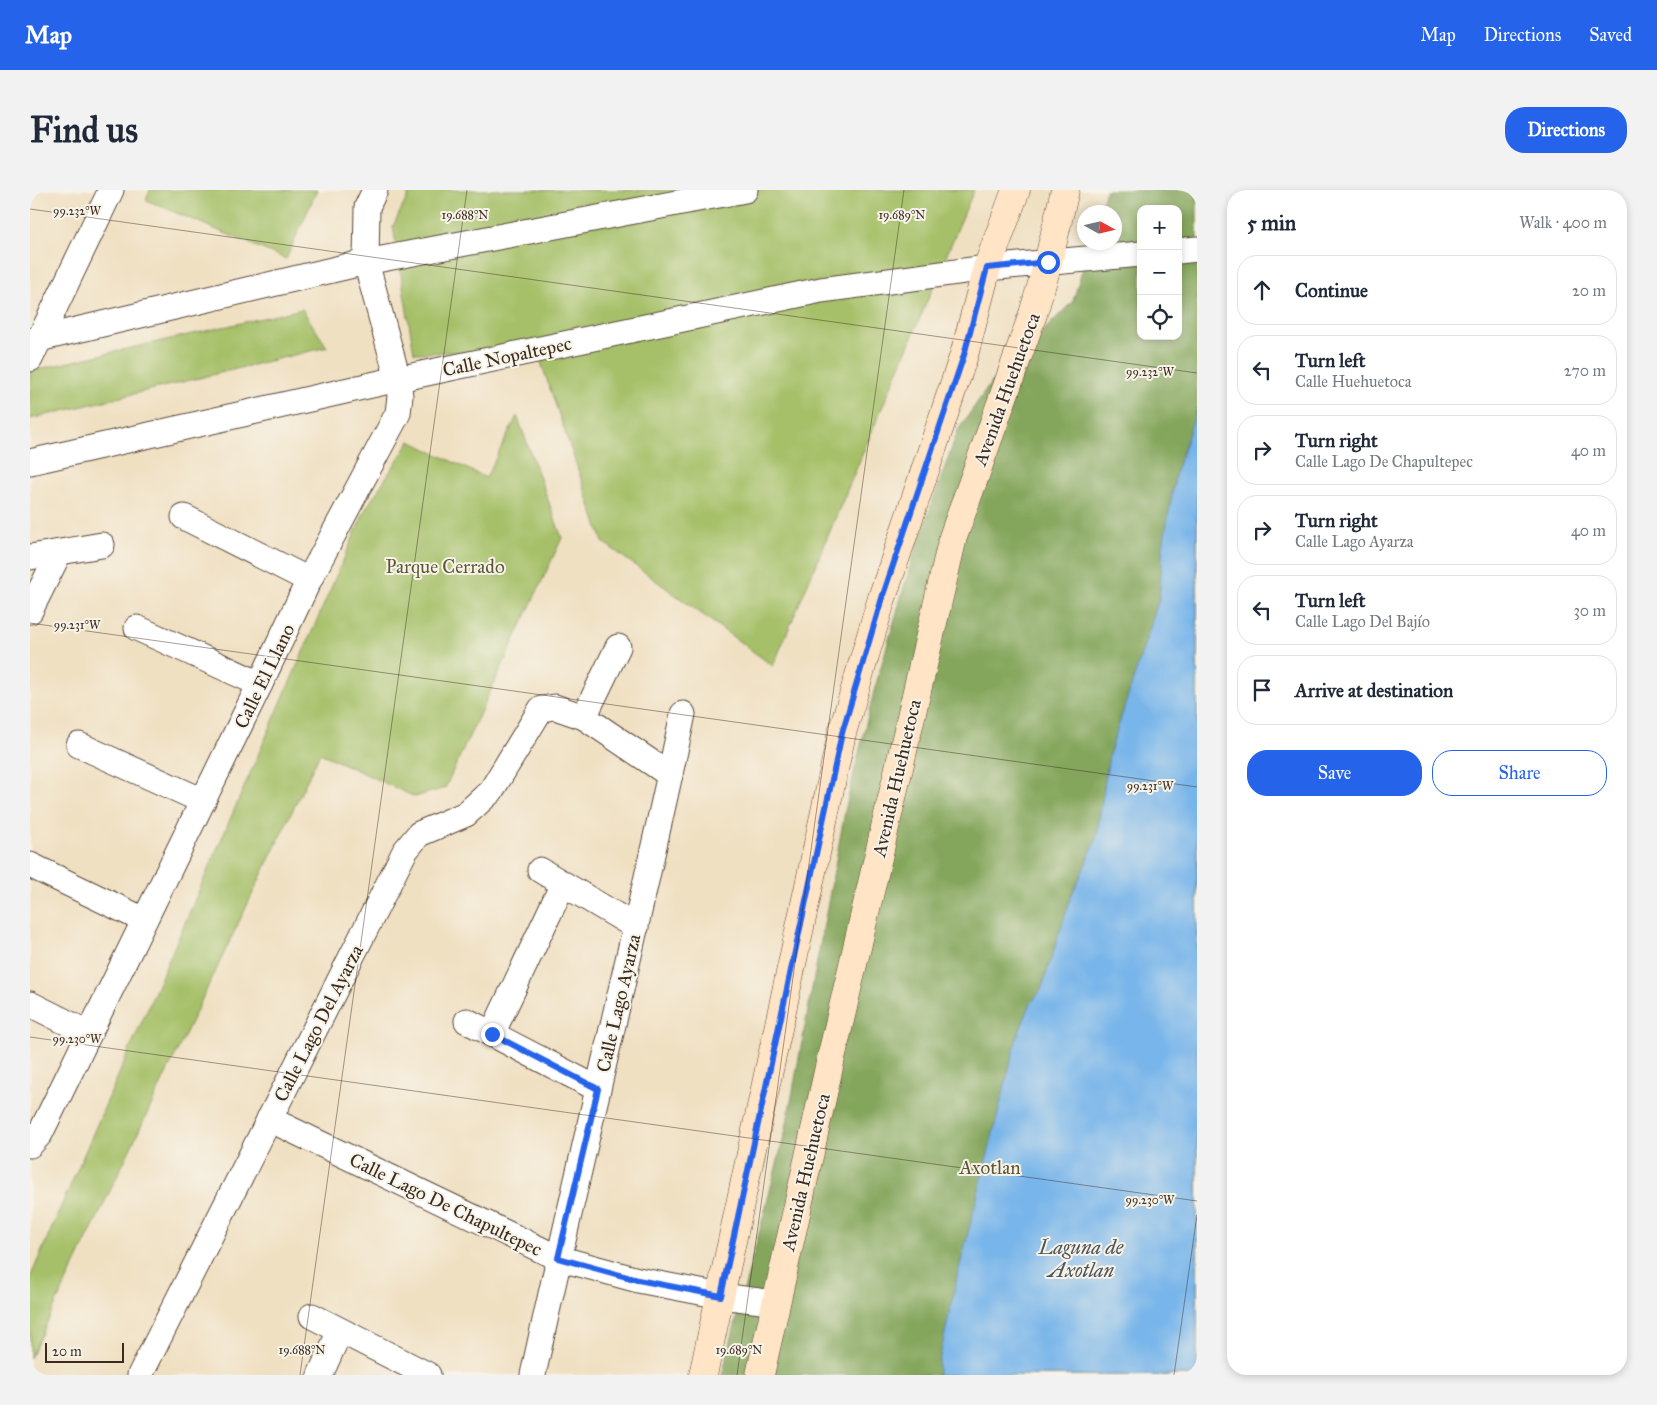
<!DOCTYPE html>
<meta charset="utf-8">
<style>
body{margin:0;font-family:"IM FELL Great Primer",serif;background:#f2f2f3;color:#1f2937}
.controls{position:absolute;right:15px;top:15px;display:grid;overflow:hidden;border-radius:10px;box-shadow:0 2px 8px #0003}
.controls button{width:45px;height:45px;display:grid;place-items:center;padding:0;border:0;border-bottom:1px solid #e0e1e3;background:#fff;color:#1f2937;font:25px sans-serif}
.compass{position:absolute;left:1047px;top:15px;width:45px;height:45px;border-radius:50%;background:#fff;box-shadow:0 2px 8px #0003;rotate:98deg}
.scale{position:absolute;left:15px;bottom:12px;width:79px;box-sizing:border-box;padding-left:5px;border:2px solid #3b2a1e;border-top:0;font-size:14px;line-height:18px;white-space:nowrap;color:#3b2a1e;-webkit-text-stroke:4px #f7f3e8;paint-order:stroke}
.stop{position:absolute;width:15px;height:15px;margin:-11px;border:4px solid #2563eb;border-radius:50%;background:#fff}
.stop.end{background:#2563eb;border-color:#fff;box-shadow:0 1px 5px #0008}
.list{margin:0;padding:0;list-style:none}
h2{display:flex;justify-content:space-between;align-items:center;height:65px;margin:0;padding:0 20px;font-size:21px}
h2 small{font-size:16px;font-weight:400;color:#747a83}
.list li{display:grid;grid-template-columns:32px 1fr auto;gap:15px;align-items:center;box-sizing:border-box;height:70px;margin:0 10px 10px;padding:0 10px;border:1px solid #e0e1e3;border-radius:20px}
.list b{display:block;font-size:19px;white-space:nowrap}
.list p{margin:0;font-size:16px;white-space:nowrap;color:#747a83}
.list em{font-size:16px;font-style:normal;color:#747a83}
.actions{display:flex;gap:10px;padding:15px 20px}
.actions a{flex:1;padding:11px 0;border:1px solid #2563eb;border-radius:20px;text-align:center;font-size:18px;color:#2563eb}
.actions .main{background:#2563eb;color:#fff}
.icon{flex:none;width:28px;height:28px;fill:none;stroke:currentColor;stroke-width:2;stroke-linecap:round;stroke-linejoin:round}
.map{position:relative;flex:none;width:1167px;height:1185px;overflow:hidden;border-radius:20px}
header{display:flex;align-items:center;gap:30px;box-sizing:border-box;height:70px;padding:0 25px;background:#2563eb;color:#fff}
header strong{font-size:24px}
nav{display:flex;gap:28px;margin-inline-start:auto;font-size:18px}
.intro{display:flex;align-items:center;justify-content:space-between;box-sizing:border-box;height:120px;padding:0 30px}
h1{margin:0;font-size:35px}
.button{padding:12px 22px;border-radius:20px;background:#2563eb;color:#fff;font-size:18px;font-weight:700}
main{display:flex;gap:30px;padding:0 30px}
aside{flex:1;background:#fff;border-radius:20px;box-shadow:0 2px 8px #0003}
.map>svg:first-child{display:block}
.green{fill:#a5c067;stroke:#707542}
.forest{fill:#84a65c;stroke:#60683d;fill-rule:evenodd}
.water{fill:#78b5ea;stroke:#5a7084}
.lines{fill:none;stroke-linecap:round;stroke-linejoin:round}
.minor-casing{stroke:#564537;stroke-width:27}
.secondary-casing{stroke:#564537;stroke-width:29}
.minor{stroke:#fff;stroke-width:25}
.secondary{stroke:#ffe4c6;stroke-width:28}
.route{stroke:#2563eb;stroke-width:6}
.ticks{fill:none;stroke:#3b2a1e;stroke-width:1;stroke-opacity:0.45}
.labels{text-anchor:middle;stroke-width:4;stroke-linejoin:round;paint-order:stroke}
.street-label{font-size:19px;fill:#3b2a1e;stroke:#f7f3e8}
.park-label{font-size:19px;fill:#5b5734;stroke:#f7f3e8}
.water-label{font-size:20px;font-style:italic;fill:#4d545b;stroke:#f7f3e8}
.ticks-label{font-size:12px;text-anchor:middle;fill:#3b2a1e;stroke:#f7f3e8;stroke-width:4;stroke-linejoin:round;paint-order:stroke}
</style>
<header>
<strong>Map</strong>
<nav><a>Map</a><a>Directions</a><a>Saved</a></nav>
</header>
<div class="intro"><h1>Find us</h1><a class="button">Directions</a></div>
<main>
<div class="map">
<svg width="1167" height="1185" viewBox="0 0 1167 1185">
<rect width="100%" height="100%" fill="#f7f3e8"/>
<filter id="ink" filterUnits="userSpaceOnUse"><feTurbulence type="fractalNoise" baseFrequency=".02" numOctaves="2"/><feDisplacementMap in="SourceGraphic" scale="10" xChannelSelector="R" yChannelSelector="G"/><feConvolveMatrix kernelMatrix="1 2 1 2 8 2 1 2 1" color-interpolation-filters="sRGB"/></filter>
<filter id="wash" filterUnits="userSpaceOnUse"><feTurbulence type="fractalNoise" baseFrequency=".0096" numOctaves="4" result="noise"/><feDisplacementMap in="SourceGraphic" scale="20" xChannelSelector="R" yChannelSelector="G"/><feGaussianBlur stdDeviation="1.12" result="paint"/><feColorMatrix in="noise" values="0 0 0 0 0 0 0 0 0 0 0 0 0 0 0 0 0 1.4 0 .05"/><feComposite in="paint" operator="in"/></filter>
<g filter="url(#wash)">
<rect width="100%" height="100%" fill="#f0e0c2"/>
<g class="green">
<path d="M120,0H287L256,69L116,10Z"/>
<path d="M381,0H944L743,476L573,352L507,161L384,163L363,36Z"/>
<path d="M272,119L297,157L0,229V181Z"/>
<path d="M487,226L532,348L415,598L385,607L290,563L0,1168V1088L335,320L380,251L456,288Z"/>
</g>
<path class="forest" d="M1076,0H1167V1185H692L755,943L816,616L844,501L881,373L928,240L961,193L1043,111L1060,53L1084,52V22H1069ZM1111,19H1148V146H1111Z"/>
<path class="water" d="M1167,219V1185H908V1176L926,1091L987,847L1001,813L1011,800L1042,704L1048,692L1066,649L1079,565L1129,409L1133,356L1146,281Z"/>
</g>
<g filter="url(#ink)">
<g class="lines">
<defs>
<g id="minor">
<path d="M1148,61L1167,59"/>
<path d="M0,151L336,72L715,0"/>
<path d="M0,169L81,0"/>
<path d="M0,272L368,189L791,100L957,78L1111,64"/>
<path d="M154,327L279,390"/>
<path d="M0,367L72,355"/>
<path d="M0,421L29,363"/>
<path d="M107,438L230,494"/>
<path d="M554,527L588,457"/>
<path d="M49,555L173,611"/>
<path d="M0,675L114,730"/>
<path d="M510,680L606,737"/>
<path d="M0,814L58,843"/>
<path d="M437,831L568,899"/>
<path d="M462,844L533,694"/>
<path d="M239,929L528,1068L608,1090L691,1106L746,1113"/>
<path d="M0,955L10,944L230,494L279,390L368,223L370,206L368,189L336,72L337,17L345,0"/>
<path d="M282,1126L398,1185"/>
<path d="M110,1185L375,661L389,644L436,624L461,601L511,519L525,517L554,527L640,585"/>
<path d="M290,1185L310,1141"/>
<path d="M503,1185C551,964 606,745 653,524"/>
</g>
<g id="secondary">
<path d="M673,1185L812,543L852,408L934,165L957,78L986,0"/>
<path d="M730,1185L799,877L923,347L1003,124L1018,73L1035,0"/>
</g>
</defs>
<use href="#minor" class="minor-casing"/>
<use href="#secondary" class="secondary-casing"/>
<use href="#minor" class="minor"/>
<use href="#secondary" class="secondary"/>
</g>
</g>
<g class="lines" filter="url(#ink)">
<path class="route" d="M462,844L568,899L528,1068L608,1090L691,1106L812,543L852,408L934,165L957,78L1018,72"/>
</g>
<path class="ticks" d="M0,19L1167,183M0,433L1167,597M0,847L1167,1011M270,1185L437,0M707,1185L874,0M1144,1185L1167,1025"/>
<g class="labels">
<g class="street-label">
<text transform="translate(477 166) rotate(-12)" y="7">Calle Nopaltepec</text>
<text transform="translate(976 199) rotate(-70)" y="7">Avenida Huehuetoca</text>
<text transform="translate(234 486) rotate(-64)" y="7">Calle El Llano</text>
<text transform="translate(866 588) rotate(-77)" y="7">Avenida Huehuetoca</text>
<text transform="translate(588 813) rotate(-77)" y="7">Calle Lago Ayarza</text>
<text transform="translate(288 833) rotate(-63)" y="7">Calle Lago Del Ayarza</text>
<text transform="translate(775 982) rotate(-77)" y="7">Avenida Huehuetoca</text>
<text transform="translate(416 1014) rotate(26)" y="7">Calle Lago De Chapultepec</text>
</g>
<g class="park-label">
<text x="415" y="383">Parque Cerrado</text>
<text x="960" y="984">Axotlan</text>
</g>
<g class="water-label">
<text x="1051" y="1064">Laguna de<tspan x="1051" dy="23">Axotlan</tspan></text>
</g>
</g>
<g class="ticks-label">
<text x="47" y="25">99.232°W</text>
<text x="435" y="29">19.688°N</text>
<text x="872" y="29">19.689°N</text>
<text x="1120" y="186">99.232°W</text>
<text x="47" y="439">99.231°W</text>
<text x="1120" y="600">99.231°W</text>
<text x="47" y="853">99.230°W</text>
<text x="1120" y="1014">99.230°W</text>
<text x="272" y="1164">19.688°N</text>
<text x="709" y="1164">19.689°N</text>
</g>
</svg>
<div class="controls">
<button>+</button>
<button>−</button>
<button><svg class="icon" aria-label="locate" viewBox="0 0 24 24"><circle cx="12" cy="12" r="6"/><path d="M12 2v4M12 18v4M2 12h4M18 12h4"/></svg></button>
</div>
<svg class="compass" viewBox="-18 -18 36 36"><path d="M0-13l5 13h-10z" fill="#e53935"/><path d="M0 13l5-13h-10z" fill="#747a83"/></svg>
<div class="scale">20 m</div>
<div class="stop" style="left:1018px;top:72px"></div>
<div class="stop end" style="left:462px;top:844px"></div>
</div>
<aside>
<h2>5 min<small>Walk · 400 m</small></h2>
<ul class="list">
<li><svg class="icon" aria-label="ahead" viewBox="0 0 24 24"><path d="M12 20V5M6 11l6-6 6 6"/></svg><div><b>Continue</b></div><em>20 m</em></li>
<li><svg class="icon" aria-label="left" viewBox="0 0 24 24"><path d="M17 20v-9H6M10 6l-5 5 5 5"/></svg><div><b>Turn left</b><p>Calle Huehuetoca</p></div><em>270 m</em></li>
<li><svg class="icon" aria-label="right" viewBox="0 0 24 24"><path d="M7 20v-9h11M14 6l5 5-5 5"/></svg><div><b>Turn right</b><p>Calle Lago De Chapultepec</p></div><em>40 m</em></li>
<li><svg class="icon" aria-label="right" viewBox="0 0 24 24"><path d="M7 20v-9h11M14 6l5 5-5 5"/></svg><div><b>Turn right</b><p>Calle Lago Ayarza</p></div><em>40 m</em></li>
<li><svg class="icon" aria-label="left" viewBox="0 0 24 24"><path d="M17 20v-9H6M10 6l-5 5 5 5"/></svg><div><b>Turn left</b><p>Calle Lago Del Bajío</p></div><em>30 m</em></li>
<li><svg class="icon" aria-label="arrive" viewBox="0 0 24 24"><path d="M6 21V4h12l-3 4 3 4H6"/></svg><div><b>Arrive at destination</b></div></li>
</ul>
<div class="actions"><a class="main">Save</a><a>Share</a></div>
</aside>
</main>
